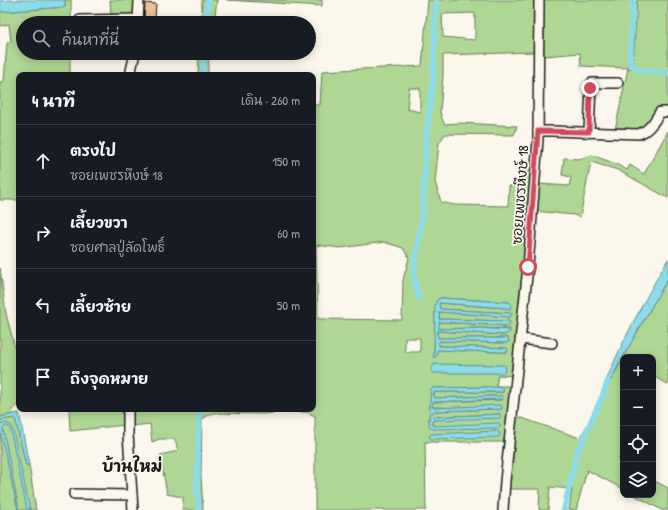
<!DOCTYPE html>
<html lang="th">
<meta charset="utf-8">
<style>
body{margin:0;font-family:"Patrick Hand","Playpen Sans Thai",sans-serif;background:#242831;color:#f1f3f6}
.controls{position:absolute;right:12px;bottom:12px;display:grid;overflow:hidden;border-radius:8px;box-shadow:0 2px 10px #0003}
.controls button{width:36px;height:36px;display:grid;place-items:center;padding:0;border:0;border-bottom:1px solid #363941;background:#171b24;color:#f1f3f6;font:20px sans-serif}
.stop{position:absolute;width:12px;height:12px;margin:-9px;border:3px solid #d1495b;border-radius:50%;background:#fff}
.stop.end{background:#d1495b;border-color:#fff;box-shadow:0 1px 4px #0008}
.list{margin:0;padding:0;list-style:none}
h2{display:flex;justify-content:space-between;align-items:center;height:52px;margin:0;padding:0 16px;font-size:17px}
h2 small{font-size:13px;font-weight:400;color:#9ea1a6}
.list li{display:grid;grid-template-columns:26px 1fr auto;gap:12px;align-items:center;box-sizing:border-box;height:72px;padding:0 16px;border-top:1px solid #363941}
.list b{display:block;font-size:15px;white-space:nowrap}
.list p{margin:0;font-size:13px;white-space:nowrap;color:#9ea1a6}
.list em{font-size:13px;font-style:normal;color:#9ea1a6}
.icon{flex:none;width:22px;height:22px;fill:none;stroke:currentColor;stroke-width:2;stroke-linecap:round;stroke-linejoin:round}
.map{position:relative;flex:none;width:668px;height:510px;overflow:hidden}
.search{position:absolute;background:#171b24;box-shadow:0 2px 10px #0003;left:16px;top:16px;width:300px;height:44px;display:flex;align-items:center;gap:10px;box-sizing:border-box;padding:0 14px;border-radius:22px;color:#9ea1a6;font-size:15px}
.panel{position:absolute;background:#171b24;box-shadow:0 2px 10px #0003;left:16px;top:72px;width:300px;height:340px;border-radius:8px}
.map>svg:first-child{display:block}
.green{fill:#afd794;stroke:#667a58;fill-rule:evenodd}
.water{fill:#8cdce8;stroke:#5f8f96}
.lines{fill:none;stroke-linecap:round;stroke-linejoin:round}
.canal{stroke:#8cdce8;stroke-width:6}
.building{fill:#e6c097;stroke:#1c1c1c}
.minor-casing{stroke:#1c1c1c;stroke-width:12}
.minor{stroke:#fbf7ec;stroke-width:9}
.route{stroke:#d1495b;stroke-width:5}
.labels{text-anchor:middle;stroke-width:3.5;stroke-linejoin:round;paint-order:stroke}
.street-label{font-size:14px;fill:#1c1c1c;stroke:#fbf7ec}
.quarter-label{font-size:16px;font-weight:bold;fill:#1c1c1c;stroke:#fbf7ec}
</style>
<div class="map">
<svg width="668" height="510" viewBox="0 0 668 510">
<rect width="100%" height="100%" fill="#fbf7ec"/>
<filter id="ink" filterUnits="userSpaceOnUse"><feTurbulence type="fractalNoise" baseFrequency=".025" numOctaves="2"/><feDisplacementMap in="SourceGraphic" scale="8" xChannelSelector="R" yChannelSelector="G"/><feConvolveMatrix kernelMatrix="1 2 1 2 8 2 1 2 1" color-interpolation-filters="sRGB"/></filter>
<g filter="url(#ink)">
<g class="green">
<path d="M65,0H71V23H23V53H70V75H19V200H0V82L4,81L7,43L11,42L9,24L0,26V12L65,7Z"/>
<path d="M110,0H136L135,16L111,14Z"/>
<path d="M202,0H217L214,23H201Z"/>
<path d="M227,0H322V6Z"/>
<path d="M428,0H535V52L443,55V76L440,112L444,124L460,123L517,126L514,135L445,134L439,143L435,182L441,202L454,205L508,206L509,186L522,185L523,172L532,170L530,208L528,210L513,376L498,375L496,386H511L504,442H425L426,510H315V416L306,412H290L261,414L213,413L202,419L201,476L203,510H183V497L167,494L160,455L178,451L175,439H159L152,442L150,424L131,426V409H313V105H320L322,71L422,66ZM475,13V40L443,37L442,14ZM409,88H420V112L407,109ZM384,242L403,248L409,258L403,280L402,320L318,319L316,245L340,248ZM441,298L509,302L511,305L510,309L506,308L439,303L440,309L510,313L511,314L510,317L439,312V319L509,321L508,326L438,322V329L480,328L510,329L505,335L437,331L438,338H508L509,342L505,343L438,341L439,346L506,348L507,352H500L437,350L434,358L435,313L437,300ZM405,338H420V352H405ZM491,387L503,392H434V398L496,396L501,400L433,402L432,407L501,409L434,411L432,413L433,417L500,414L433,420L432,423L433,426L429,422L431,389L433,388Z"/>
<path d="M542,0H632L628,68L641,69L633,63L637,0H668V110L649,130H615L628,68L581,66L580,53L544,56L541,44Z"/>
<path d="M199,53H210L208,67V75H198Z"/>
<path d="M668,131V198L618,170L591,162L580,217L574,215L535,211L538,184L569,186L571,177L562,175L564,158L579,159L592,155L616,164L627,170L630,165L644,174Z"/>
<path d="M0,268L6,314L19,363V405L12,410L13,414L0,417Z"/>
<path d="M668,278V385L653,376V357H623Z"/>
<path d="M623,358V447L618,458L623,461V489L587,470L576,510H569L572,489L550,487L548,510H539L540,489H509L516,416L580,438Z"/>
<path d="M69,409H125V425L70,431Z"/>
<path d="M15,418L26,465H29L36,510H0V420Z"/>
<path d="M653,480L668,488V510H662L634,495H653Z"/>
</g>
<g class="water">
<path d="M9,0H65V7L0,12V1Z"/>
<path d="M668,259V278L623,357L606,389L603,388C621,343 644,301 668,259Z"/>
<path d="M441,298L509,302L511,305L510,309L506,308L439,303L440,309L510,313L512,314L510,317L439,312V319L509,321L510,323L508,326L439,322V329L480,328L510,330V332L505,335L437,331L438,338H508L509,342L505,343L439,341V346L506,348L508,349L507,352H500L437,350V356L434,358L435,305L437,300Z"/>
<path d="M434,364L503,365L506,366L504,373H434L431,370Z"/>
<path d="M491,387L502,388L504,389L503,392H434V398L496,396H502L503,399L433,402L432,407L435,408L499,405L502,407V409L434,411L432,413L433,417L500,414L501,418L433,420L432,423L434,426L499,423L501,426L498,428L433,429L430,428L429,423L431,389L433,388Z"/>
<path d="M19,413L29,465H26L15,418L0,420V417Z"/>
<path d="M6,423L11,425L13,430L30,510H27L10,428L8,426H5L3,429L19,510H18L0,430V425Z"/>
<path d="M498,431L500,434L499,437L431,439L429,436L431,434Z"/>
</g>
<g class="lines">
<g class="canal">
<path d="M633,0L630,59C630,62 631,64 632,65C638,73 659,72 668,73"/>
<path d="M206,23L208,0"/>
<path d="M203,75L204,53"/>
<path d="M419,297L413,273L422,218L427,127L433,82L436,0"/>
<path d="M199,409L197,489L199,510"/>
<path d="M564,510L576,455L602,397L608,381"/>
</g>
</g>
<path class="building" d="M145,3L156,4L155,19L144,18Z"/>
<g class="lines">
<defs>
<g id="minor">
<path d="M80,20L138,19"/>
<path d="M138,23L139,0"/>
<path d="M130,75L135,53"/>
<path d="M538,131H552L638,134C648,132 655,121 660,112H668"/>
<path d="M589,132L591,85L592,83H618"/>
<path d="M521,339L552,343"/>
<path d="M128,409V434L133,510"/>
<path d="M74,494L132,495"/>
<path d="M503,510L505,481L528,267L538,140L539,0"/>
</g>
</defs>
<use href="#minor" class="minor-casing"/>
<use href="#minor" class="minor"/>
</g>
</g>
<g class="lines" filter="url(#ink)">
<path class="route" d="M528,267L538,131L589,132L590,88"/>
</g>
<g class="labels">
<g class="street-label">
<text transform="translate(520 195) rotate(-86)" y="5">ซอยเพชรหึงษ์ 18</text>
</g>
<g class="quarter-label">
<text x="132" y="472">บ้านใหม่</text>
</g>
</g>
</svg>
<div class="controls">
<button>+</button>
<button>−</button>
<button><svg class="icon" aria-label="locate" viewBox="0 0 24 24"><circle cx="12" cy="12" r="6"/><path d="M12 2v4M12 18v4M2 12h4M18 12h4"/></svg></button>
<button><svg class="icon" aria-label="layers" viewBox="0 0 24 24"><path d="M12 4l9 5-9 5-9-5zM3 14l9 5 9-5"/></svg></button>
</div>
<div class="stop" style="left:528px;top:267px"></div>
<div class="stop end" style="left:590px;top:88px"></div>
<div class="search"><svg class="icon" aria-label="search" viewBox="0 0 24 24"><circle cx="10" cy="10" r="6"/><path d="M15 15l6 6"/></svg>ค้นหาที่นี่</div>
<section class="panel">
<h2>4 นาที<small>เดิน · 260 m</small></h2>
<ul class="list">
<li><svg class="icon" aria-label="ahead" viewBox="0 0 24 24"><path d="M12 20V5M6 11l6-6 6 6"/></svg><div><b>ตรงไป</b><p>ซอยเพชรหึงษ์ 18</p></div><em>150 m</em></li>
<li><svg class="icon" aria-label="right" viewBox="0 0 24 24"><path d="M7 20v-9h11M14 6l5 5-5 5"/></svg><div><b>เลี้ยวขวา</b><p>ซอยศาลปู่ลัดโพธิ์</p></div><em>60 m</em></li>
<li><svg class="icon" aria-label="left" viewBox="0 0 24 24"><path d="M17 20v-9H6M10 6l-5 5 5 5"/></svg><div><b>เลี้ยวซ้าย</b></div><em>50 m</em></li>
<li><svg class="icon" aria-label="arrive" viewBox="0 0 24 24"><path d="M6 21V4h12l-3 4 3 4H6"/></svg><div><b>ถึงจุดหมาย</b></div></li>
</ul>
</section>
</div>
